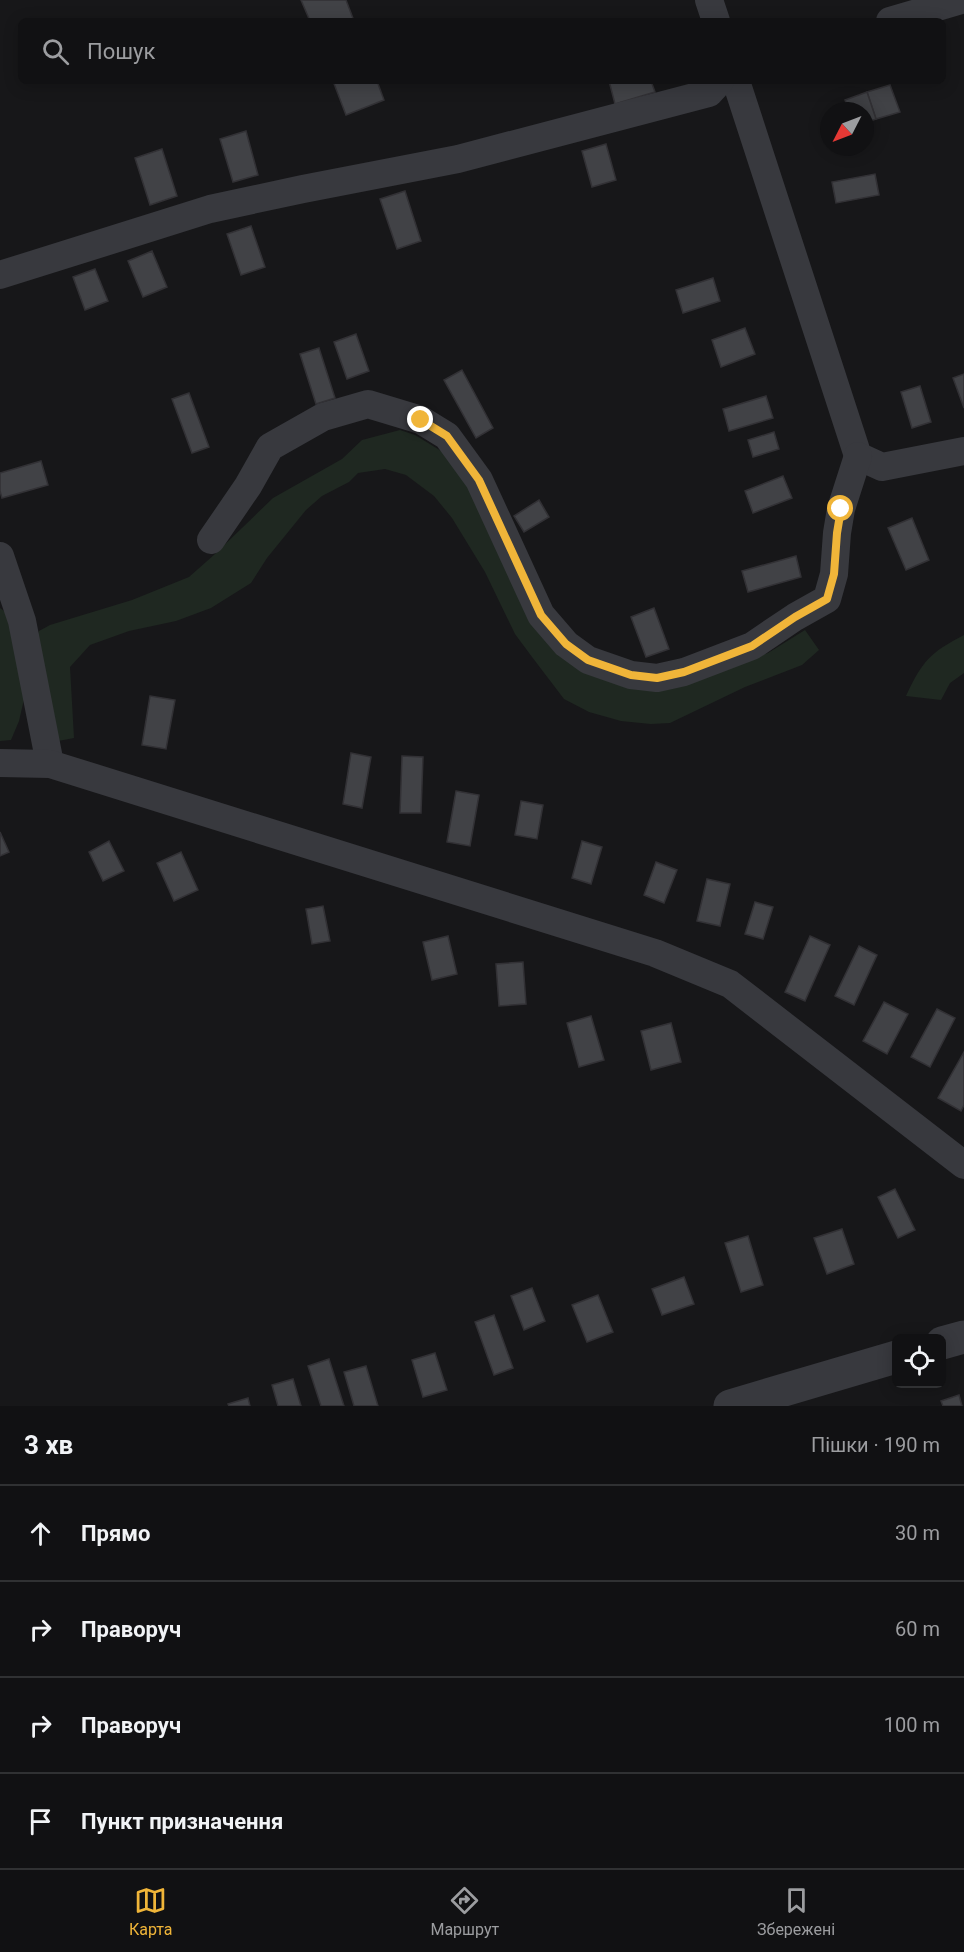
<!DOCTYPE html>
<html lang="uk">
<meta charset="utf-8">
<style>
body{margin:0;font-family:Roboto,sans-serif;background:#1a1a1c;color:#f1f3f6}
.controls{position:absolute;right:18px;bottom:18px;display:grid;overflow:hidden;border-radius:9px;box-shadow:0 3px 15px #0003}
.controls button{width:54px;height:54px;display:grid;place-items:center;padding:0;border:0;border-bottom:2px solid #303133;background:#111113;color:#f1f3f6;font:30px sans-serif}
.compass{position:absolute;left:820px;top:102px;width:54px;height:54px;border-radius:50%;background:#111113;box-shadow:0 3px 15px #0003;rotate:228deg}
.stop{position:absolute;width:18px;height:18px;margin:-14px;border:4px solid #f0b539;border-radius:50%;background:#fff}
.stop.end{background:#f0b539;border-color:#fff;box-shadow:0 2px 6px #0008}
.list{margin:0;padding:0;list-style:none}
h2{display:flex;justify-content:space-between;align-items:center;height:78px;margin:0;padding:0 24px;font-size:26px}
h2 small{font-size:20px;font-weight:400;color:#9c9da0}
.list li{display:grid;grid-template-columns:39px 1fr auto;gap:18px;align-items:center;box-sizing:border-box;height:96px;padding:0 24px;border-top:2px solid #303133}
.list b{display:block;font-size:22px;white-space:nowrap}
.list em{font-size:20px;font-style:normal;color:#9c9da0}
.icon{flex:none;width:33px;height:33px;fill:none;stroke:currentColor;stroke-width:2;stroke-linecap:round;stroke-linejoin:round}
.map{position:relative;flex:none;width:964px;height:1406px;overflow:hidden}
.search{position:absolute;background:#111113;box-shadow:0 3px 15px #0003;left:18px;right:18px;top:18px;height:66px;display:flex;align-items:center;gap:15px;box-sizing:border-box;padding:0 21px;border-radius:9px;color:#9c9da0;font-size:22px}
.sheet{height:462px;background:#111113}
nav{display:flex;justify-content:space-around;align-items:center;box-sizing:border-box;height:84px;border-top:2px solid #303133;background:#111113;font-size:16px;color:#9c9da0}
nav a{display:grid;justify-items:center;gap:3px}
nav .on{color:#f0b539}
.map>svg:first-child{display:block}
.green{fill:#1f2821}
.building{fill:#414246;stroke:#323135;stroke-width:1.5}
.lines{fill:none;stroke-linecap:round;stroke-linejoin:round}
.minor{stroke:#38393e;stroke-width:28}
.tertiary{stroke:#38393e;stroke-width:33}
.route{stroke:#f0b539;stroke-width:8}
</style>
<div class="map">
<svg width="964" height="1406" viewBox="0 0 964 1406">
<rect width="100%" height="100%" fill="#171719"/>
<g class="green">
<path d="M400,430L415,435L446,454L472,487L564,658L715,670L768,653L805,630L819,650L802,665L745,687L670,723L651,724L621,721L589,712L564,699L532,657L515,634L485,572L452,518L434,496L406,475L385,469L358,473L349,482L322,496L306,510L267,558L251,583L211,608L176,621L129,631L90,645L70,667L74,738L53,742L34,645L39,631L50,625L132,600L189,577L215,554L273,498L342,459L362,440Z"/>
<path d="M0,608L12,617L25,695L19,721L11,740L0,741Z"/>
<path d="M964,635V673L950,683L941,700L906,696C923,660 930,653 964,635Z"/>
</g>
<g class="building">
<path d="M301,0H346L354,21H310Z"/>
<path d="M333,81H377L384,100L346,115Z"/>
<path d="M609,81H651L655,92L615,104Z"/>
<path d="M890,85L900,112L876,119L867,92Z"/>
<path d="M867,92L876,119L865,123V111H849L845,100Z"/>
<path d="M246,131L258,175L233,182L220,139Z"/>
<path d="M606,144L616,180L592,187L582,151Z"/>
<path d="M162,149L177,196L150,205L135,158Z"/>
<path d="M875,174L879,195L836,203L832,182Z"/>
<path d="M405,191L421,241L397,249L380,199Z"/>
<path d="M251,226L265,267L241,275L227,234Z"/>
<path d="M152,251L167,287L143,297L128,261Z"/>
<path d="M95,269L108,301L85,310L73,277Z"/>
<path d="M713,278L720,301L683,313L676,290Z"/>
<path d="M745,328L755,354L721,367L712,340Z"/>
<path d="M356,334L369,371L347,379L334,342Z"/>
<path d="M319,348L335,398L316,404L300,354Z"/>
<path d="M462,370L493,428L476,438L444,380Z"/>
<path d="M964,374V408L953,378Z"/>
<path d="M920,386L931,422L912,428L901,392Z"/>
<path d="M189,393L209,447L192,453L172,399Z"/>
<path d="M766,396L773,418L729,431L723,409Z"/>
<path d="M774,432L779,449L753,457L748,440Z"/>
<path d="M41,461L48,485L2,498L0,491V473Z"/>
<path d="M783,476L792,498L753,513L745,491Z"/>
<path d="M539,500L549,517L524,532L514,516Z"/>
<path d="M912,518L929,560L906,570L888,528Z"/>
<path d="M796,556L801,577L748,592L742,571Z"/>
<path d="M654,608L669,649L646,657L631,617Z"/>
<path d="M150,696L175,700L166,749L142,745Z"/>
<path d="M351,753L371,757L362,808L343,804Z"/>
<path d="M402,756L423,757L421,813H400Z"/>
<path d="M456,791L479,795L470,846L447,842Z"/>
<path d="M521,801L543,805L537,839L515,835Z"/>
<path d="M0,832L9,852L0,856Z"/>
<path d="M109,841L124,871L103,881L89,852Z"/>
<path d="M582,841L602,847L591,884L572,878Z"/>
<path d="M181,852L198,890L174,901L157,863Z"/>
<path d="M656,862L677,870L664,903L644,895Z"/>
<path d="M707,879L730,884L720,926L697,921Z"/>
<path d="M755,902L773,907L763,939L745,934Z"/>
<path d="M323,906L330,941L312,944L306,909Z"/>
<path d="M448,936L457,974L432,980L423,942Z"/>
<path d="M810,936L830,945L805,1001L785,992Z"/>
<path d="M859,946L877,955L854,1005L835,996Z"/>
<path d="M523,962L526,1004L499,1006L496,964Z"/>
<path d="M884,1002L908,1014L887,1054L863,1041Z"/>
<path d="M937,1009L955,1018L930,1067L911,1057Z"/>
<path d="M591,1016L604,1060L579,1067L567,1023Z"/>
<path d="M671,1023L681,1062L651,1070L641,1031Z"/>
<path d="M964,1052V1105L961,1111L938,1098Z"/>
<path d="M895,1189L915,1230L898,1238L878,1197Z"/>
<path d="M842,1229L854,1264L827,1274L814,1238Z"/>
<path d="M748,1236L763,1285L741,1292L725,1243Z"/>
<path d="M684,1277L694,1304L662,1315L652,1289Z"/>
<path d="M532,1288L545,1321L524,1330L511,1296Z"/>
<path d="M598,1295L613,1332L587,1342L572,1305Z"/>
<path d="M494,1315L513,1368L494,1375L475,1322Z"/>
<path d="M435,1353L447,1390L423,1397L412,1360Z"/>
<path d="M329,1359L344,1406H321L308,1366Z"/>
<path d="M366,1366L378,1406H354L344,1372Z"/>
<path d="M293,1379L301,1406H278L272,1385Z"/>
<path d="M959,1395L962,1406H943L941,1401Z"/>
<path d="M248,1398L250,1406H229L228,1404Z"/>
</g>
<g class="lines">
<g class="minor">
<path d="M709,0L716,21"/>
<path d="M890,21L961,0"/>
<path d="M736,81L858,456L882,467L964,451"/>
<path d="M0,275L210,209L303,189L458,159L709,93L720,81"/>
<path d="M211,540L248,486L270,447L323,417L368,404L421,420L447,436L479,480L541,615L566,644L588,660L631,675L657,678L684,672L752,646L795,617L827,599L834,574L837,533L841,509L858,456"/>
<path d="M0,556L22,621L50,764"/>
<path d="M0,763L50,764L655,953L730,984L964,1165"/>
</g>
<g class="tertiary">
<path d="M942,1343L964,1337"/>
<path d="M730,1406L896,1357"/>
</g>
</g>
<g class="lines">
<path class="route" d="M421,420L447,436L479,480L541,615L566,644L588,660L631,675L657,678L684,672L752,646L795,617L827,599L834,574L837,533L841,509"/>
</g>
</svg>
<div class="controls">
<button><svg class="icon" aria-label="locate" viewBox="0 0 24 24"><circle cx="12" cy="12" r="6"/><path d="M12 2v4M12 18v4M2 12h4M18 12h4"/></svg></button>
</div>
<svg class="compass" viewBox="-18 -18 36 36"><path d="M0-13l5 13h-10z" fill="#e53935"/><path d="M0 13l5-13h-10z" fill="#9c9da0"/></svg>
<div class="stop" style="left:841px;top:509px"></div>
<div class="stop end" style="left:421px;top:420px"></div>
<div class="search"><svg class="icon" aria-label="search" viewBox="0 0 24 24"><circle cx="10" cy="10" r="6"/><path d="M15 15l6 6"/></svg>Пошук</div>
</div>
<section class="sheet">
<h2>3 хв<small>Пішки · 190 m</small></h2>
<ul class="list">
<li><svg class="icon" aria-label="ahead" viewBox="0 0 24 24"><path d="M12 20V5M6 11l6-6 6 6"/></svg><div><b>Прямо</b></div><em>30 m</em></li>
<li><svg class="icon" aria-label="right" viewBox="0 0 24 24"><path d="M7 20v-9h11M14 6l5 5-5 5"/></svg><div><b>Праворуч</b></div><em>60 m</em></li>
<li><svg class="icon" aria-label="right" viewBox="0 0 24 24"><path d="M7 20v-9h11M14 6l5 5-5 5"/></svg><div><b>Праворуч</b></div><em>100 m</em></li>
<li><svg class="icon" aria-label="arrive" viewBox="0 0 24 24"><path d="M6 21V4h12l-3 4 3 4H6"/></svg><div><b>Пункт призначення</b></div></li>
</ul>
</section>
<nav>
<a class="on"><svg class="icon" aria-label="map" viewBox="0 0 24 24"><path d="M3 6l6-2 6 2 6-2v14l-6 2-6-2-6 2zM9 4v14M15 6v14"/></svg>Карта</a>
<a><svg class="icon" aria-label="directions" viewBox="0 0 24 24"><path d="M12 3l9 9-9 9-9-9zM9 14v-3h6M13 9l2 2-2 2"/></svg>Маршрут</a>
<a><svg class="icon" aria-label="saved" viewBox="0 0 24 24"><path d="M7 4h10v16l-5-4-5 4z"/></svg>Збережені</a>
</nav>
